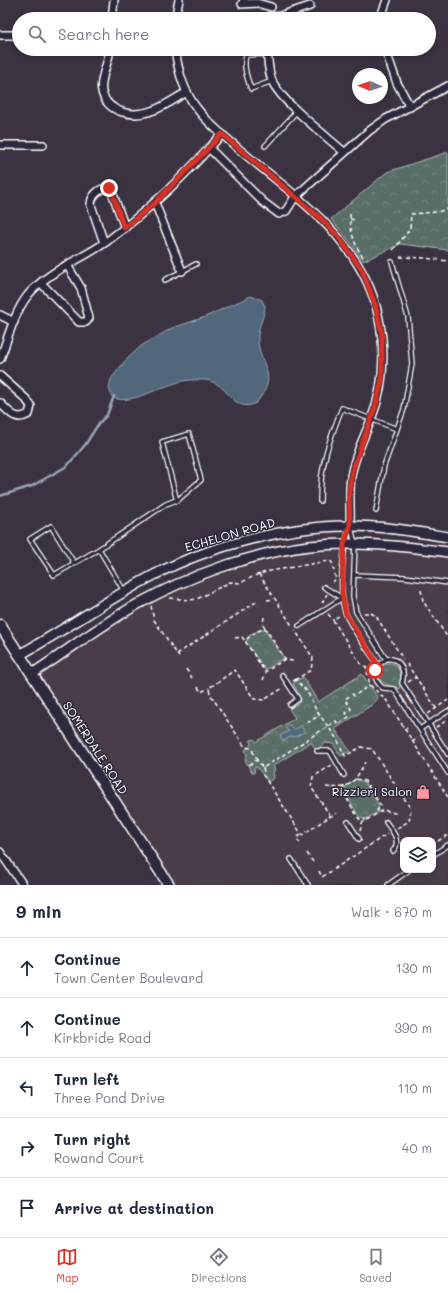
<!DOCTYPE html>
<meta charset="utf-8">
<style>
body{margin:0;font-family:Mali,sans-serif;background:#f6f6f7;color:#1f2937}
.controls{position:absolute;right:12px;bottom:12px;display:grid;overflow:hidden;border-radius:8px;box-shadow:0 2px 6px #0003}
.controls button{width:36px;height:36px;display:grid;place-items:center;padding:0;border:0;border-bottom:1px solid #e0e1e3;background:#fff;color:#1f2937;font:20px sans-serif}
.compass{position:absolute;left:352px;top:68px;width:36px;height:36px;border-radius:50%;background:#fff;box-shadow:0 2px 6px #0003;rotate:272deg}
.stop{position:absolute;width:12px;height:12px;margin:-9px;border:3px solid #d93025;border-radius:50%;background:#fff}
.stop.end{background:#d93025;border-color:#fff;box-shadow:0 1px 4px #0008}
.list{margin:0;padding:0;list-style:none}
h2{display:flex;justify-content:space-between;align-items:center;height:52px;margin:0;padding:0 16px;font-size:17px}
h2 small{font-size:13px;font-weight:400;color:#747a83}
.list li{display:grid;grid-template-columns:26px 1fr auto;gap:12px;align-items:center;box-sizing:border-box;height:60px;padding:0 16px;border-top:1px solid #e0e1e3}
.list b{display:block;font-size:15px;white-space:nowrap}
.list p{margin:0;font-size:13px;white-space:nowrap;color:#747a83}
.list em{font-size:13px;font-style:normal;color:#747a83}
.icon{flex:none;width:22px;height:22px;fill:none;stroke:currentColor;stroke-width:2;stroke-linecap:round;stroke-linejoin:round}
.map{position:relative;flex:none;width:448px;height:885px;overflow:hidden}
.search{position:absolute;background:#fff;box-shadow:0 2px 6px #0003;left:12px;right:12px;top:12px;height:44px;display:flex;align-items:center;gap:10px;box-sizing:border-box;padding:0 14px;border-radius:22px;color:#747a83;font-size:15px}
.sheet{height:352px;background:#fff}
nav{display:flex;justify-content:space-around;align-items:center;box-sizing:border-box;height:56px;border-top:1px solid #e0e1e3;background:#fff;font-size:11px;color:#747a83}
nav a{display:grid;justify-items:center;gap:2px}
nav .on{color:#d93025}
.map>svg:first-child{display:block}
.built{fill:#493e49;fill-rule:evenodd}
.forest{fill:url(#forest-crowns);stroke:#acb6b3}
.water{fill:#51677c;stroke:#97a4b0}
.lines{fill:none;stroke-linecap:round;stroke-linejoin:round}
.stream{stroke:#97a4b0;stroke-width:2.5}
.service-casing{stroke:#fff;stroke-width:6}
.minor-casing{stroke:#fff;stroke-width:10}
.tertiary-casing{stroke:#fff;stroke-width:12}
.secondary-casing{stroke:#fff;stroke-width:13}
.path{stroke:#fff;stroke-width:1.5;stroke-dasharray:4 3;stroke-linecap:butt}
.service{stroke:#2f2a3d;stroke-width:3.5}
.minor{stroke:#2f2a3d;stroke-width:7}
.tertiary{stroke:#2f2a3d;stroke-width:9}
.secondary{stroke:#2f2a3d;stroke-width:10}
.route{stroke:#d93025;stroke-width:5}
.labels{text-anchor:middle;stroke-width:3;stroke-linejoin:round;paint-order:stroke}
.street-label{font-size:12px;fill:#fff;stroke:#2f2a3d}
.poi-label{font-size:12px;fill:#fff;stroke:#2f2a3d;text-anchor:end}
</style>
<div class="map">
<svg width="448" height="885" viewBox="0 0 448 885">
<defs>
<pattern id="forest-crowns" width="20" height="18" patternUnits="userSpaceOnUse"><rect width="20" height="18" fill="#5a6e67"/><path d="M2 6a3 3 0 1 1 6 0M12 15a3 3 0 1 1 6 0" fill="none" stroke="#73847e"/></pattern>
</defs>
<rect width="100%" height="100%" fill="#3b3342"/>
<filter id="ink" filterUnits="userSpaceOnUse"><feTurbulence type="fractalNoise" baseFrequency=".025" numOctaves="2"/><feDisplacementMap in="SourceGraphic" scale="8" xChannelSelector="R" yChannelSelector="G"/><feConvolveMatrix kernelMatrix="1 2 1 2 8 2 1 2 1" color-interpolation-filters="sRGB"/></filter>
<g filter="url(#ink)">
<path class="built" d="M310,546L448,552V885H169L32,674L137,605L220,568ZM403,840H433V870H403Z"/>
<g class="forest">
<path d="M448,152V250L401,244L363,261L351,243L331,219L387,172Z"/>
<path d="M259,630H265L284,658L265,670L246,642L249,636Z"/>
<path d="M388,663C401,663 403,680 399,689C391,686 375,683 378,671C380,666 383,664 388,663Z"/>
<path d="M362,674L378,698L373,704L335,729L350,751L341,756L333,744L326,743L316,750L311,742L273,766L275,770L273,772L274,778L268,782L257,767H255L254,773H252L245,760L247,755L245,750L250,747L251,740L254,739L256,742L295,718L289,709L299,703L301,699L293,683L303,677L318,702Z"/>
<path d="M356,779L364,782L379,805L378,812L366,819L360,818L345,793L346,786Z"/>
</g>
<g class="water">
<path d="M251,296L262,300L265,306C265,316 258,326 258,336C257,366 282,373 256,403C235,414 228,387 213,382C207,379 198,380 191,380C169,380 130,408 112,397L109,388L111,379L124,362L141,346L172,328L205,317Z"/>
<path d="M290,725L294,730L301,726L305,732L294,737L292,736L283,741L280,736L289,731L285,728Z"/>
</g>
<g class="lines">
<path class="stream" d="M0,496L32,486L67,466L85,445L99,423L107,415L114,396"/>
<defs>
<g id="service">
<path d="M267,54L246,55C243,67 247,78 251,89L272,81"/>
<path d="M265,146L298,110"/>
<path d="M165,280L196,264"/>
<path d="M320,501C320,465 329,441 342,408L397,429"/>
<path d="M376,511L384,466L404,409L412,364L408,317L392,262"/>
<path d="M350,526C343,549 338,589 345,612C350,627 369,651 378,665"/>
<path d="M351,527L355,544L353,596L356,612L386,659"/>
<path d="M99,549L124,591"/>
<path d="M74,563L51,526L30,539L54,575L99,549L166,504L179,499L201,480L189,434L162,442L177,501"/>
<path d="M354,575L405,577L448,583"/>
<path d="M299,626L342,598L324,587"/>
<path d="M282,675L298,699L290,705"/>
<path d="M420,729L448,711"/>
<path d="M317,751H330L344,775"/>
<path d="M448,754L402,683C406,671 400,657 386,659C374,668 370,677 383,688L394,689L448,773"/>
<path d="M348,822L359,839"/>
<path d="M386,822C392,831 402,841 393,851"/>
<path d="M433,855L448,845"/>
<path d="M291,859L308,885"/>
<path d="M388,885L409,870"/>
</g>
<g id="minor">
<path d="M244,0L242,4L257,3L271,7"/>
<path d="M270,16L277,17L310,6"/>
<path d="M112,19L114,0"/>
<path d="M175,19L179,0"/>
<path d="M380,19L387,0"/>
<path d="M0,35H19"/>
<path d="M110,49C109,62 99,79 102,92C108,114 135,118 154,110C165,106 176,98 187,92"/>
<path d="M175,49C178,69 182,86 193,103C205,121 224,136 240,150C296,197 365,242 379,319C386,354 384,387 371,420C364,437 356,453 352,471C348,489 351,507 350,526"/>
<path d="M267,49C268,60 268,73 273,83C284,104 325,135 344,152"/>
<path d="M385,49L397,83L410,107"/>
<path d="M0,145H43"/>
<path d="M209,148L263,202L279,214L286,211L295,197L369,131L386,119L448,86"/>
<path d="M155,203L182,271"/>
<path d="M104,243L91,205C91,195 101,186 111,189L125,228"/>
<path d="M41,283L79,322H86L89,318L81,288L67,265"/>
<path d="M0,315L14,322"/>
<path d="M0,359C8,338 14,313 28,295C49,270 81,260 106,242C149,210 187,174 222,134"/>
<path d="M0,376L26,399L31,406L29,414C15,422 10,412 0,403"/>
<path d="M0,852L23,885"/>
</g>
<g id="tertiary">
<path d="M19,655C65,630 108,599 154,575C209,546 290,525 352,526C384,526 416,532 448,537"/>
<path d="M32,674C67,651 101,625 138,604C188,576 252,553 309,546C356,541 402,546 448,552"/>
</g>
<path id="secondary" d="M0,625L169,885"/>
</defs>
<use href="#service" class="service-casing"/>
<use href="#minor" class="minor-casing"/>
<use href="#tertiary" class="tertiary-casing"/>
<use href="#secondary" class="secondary-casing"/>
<g class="path">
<path d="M350,214C350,231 354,244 363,257"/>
<path d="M350,219L356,220"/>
<path d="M393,250L410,229L411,214L437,212L448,209"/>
<path d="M400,257L425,258L448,261"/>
<path d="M259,574L293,627"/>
<path d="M421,590L423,601L448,638"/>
<path d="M170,598L190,600L197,599L230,582L240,583L259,574L270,571L329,561L332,562L336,580L333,581L332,585"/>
<path d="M267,600L274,599"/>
<path d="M322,603L327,594"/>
<path d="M151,606L154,620L179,657"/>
<path d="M364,613H371L376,616L403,659"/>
<path d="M328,614L333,620"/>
<path d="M339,616L333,620L360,663L366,667L370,685L387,701L448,797"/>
<path d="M264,617L263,624L265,628"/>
<path d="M235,638L242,637L245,641"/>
<path d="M177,654L256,602L258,605"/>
<path d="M285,659L265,672L245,641C254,632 254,633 265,628L286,660L293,661"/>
<path d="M407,664L436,708"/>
<path d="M186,669L192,678"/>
<path d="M263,680L266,672"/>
<path d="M295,680L311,670L313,658L295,630"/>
<path d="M293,681L295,680L307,691L316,710L337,739L345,756L361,747L372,749L411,809L409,821L397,828"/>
<path d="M408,682L416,677"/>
<path d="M198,687L201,692L209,688"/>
<path d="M428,714L448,700"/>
<path d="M307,723L320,715"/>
<path d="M436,727L448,720"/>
<path d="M404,730L410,726"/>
<path d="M412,742L418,738"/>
<path d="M257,760L251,748L245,747L210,694L209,688L235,670L254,699L264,700L283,688"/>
<path d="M249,765L257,760L263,768L336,721L338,724L349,717L346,713L351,709L345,699L353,694L354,696L370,685"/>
<path d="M263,768L264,772L263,775L302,835L329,817V814L311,787L313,777L332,765"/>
<path d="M356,779L365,781L381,806L377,810L379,812"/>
<path d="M344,786L343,792L359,819L366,820"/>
<path d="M326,787C350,790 355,782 365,762"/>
<path d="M329,817L337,813"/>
<path d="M360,831L362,823L383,810L398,814"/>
<path d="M438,841L448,835"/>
<path d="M300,843L297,839L301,833"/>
<path d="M307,853L313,862"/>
<path d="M319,871L322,877L387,834"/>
</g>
<use href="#service" class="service"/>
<use href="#minor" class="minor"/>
<use href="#tertiary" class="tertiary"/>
<use href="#secondary" class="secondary"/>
</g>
</g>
<g class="lines" filter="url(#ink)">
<path class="route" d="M109,188L111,189L124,228L155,203L222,134L320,218L338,236L362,270L375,304L382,334V380L375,408L352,471L349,492L350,526L344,544L342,594L346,614L378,665L375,670"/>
</g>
<defs>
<symbol id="shop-bare" viewBox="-9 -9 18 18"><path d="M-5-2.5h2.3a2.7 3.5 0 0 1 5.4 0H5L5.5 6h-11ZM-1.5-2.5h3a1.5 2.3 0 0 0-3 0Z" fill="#ff9aa2" stroke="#2f2a3d" stroke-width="2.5" paint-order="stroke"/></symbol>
</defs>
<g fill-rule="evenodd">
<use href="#shop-bare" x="413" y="782" width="20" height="20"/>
</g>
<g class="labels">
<g class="street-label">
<text transform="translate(230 535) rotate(-16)" y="4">ECHELON ROAD</text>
<text transform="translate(95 748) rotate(57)" y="4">SOMERDALE ROAD</text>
</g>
<g class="poi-label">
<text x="412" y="796">Rizzieri Salon</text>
</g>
</g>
</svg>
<div class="controls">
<button><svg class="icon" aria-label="layers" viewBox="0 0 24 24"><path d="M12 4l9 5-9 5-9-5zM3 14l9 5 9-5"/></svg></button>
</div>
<svg class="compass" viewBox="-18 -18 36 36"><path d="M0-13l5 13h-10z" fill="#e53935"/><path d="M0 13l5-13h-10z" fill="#747a83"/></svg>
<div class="stop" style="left:375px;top:670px"></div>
<div class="stop end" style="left:109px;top:188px"></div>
<div class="search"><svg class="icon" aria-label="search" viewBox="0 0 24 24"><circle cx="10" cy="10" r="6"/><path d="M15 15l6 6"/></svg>Search here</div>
</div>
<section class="sheet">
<h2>9 min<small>Walk · 670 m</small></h2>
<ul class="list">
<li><svg class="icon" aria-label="ahead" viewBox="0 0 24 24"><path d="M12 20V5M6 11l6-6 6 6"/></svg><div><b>Continue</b><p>Town Center Boulevard</p></div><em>130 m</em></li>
<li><svg class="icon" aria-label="ahead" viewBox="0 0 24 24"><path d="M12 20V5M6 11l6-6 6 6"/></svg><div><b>Continue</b><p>Kirkbride Road</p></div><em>390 m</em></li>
<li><svg class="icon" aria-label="left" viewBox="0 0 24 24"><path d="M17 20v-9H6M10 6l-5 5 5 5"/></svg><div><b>Turn left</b><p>Three Pond Drive</p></div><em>110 m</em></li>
<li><svg class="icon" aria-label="right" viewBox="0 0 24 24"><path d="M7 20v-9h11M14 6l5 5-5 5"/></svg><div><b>Turn right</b><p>Rowand Court</p></div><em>40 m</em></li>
<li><svg class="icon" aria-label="arrive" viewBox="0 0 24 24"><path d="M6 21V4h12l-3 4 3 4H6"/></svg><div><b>Arrive at destination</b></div></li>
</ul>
</section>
<nav>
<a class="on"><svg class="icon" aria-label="map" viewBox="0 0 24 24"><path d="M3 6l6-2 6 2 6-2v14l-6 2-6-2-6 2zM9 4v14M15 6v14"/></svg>Map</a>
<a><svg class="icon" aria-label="directions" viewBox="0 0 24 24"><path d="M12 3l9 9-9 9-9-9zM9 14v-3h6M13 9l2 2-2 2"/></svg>Directions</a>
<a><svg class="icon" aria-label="saved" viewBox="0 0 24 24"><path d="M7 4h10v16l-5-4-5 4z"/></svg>Saved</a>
</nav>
